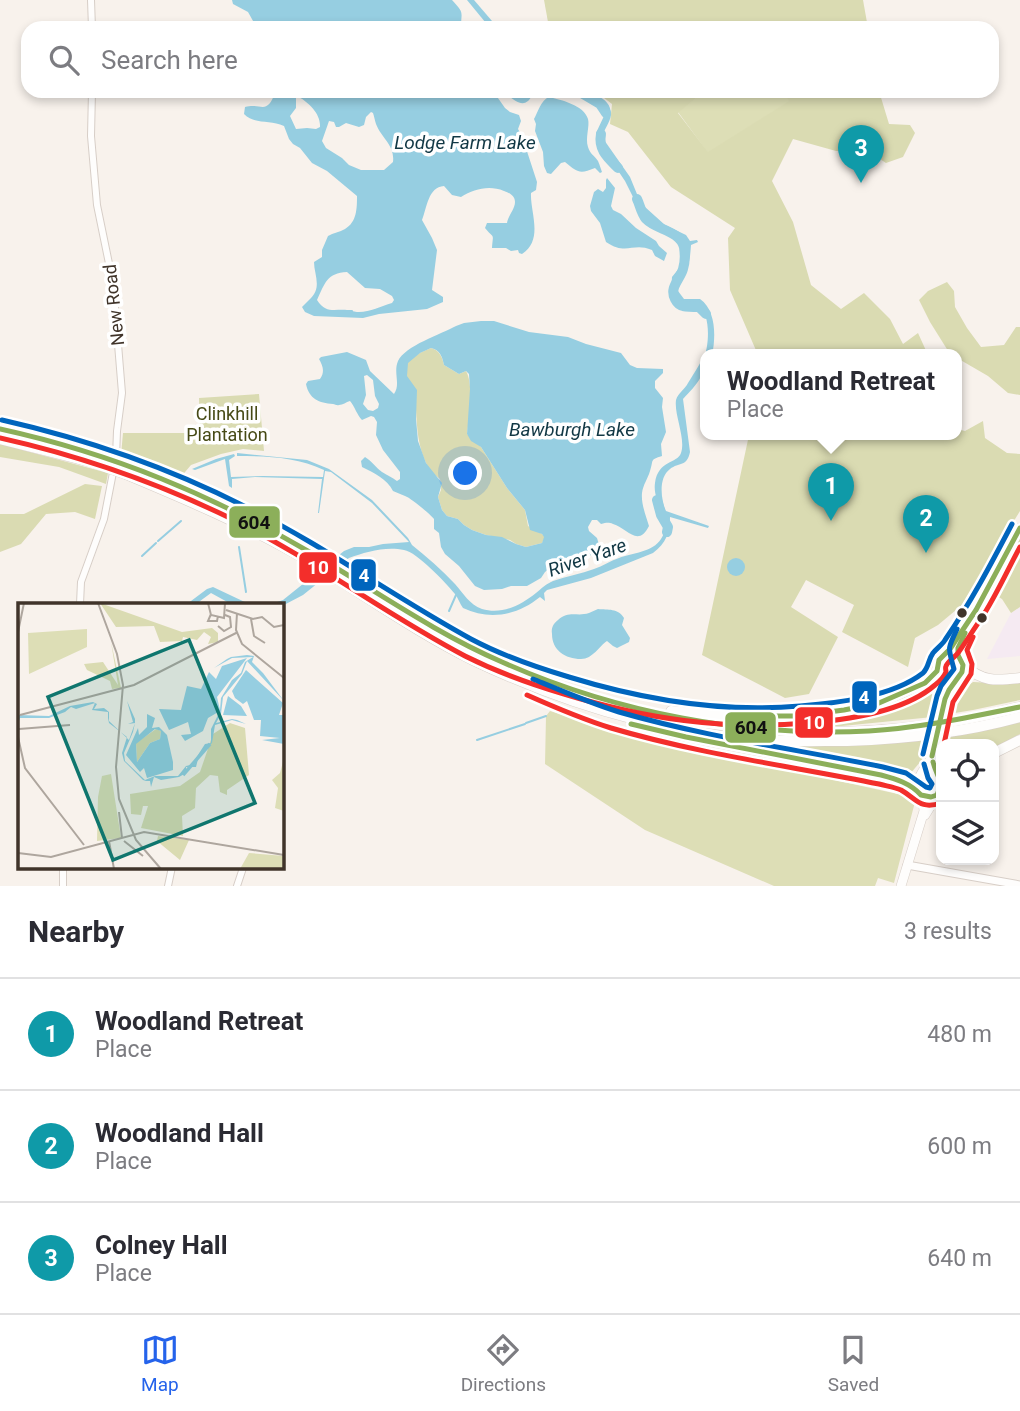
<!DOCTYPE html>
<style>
body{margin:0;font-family:Roboto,sans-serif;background:#f7f7f7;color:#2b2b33}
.controls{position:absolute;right:21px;bottom:21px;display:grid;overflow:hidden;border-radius:14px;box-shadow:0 4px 10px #0003}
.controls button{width:63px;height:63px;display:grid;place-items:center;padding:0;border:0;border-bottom:2px solid #e1e1e2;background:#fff;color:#2b2b33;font:35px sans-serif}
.you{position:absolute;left:466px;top:474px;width:24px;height:24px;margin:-18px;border:5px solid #fff;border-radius:50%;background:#1a73e8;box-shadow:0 0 0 10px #1a73e833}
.badge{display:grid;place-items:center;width:46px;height:46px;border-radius:50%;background:#2563eb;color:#fff;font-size:23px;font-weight:700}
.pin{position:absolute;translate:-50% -58px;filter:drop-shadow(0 2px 4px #0008)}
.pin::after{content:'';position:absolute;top:37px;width:24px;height:21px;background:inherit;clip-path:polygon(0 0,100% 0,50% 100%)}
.popup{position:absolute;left:700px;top:349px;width:262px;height:91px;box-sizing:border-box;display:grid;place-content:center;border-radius:14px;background:#fff;filter:drop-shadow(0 2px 5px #0005);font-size:23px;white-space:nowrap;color:#7c7c81}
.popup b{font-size:26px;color:#2b2b33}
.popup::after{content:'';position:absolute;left:50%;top:100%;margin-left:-14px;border:14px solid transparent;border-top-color:#fff}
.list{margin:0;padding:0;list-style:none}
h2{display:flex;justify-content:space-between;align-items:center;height:91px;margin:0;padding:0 28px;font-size:30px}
h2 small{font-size:23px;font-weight:400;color:#7c7c81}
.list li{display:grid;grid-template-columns:46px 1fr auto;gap:21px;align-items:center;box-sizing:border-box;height:112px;padding:0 28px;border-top:2px solid #e1e1e2}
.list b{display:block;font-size:26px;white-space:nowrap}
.list p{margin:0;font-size:23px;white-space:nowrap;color:#7c7c81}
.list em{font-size:23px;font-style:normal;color:#7c7c81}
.icon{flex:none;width:38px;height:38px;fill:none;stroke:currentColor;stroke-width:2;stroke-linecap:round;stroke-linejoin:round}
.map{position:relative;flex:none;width:1020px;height:886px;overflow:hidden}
.search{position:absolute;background:#fff;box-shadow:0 4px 10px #0003;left:21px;right:21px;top:21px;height:77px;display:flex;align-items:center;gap:18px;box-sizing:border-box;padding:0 24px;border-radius:21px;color:#7c7c81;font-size:26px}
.sheet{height:427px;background:#fff}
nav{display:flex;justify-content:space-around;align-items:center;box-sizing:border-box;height:98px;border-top:2px solid #e1e1e2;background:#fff;font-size:19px;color:#7c7c81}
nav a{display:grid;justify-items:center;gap:4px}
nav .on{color:#2563eb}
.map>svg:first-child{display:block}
.industrial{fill:#f5eaf2}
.green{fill:#dddeb6}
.forest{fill:#dadbb2}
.water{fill:#96cee1;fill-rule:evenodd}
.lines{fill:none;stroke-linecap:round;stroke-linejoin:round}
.stream{stroke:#96cee1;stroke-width:2}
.river{stroke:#96cee1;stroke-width:10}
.minor-casing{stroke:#d7cec7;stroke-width:8}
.tertiary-casing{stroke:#d7cec7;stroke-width:9}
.secondary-casing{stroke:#d7cec7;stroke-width:10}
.trunk-casing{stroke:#d7cec7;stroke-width:11}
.minor{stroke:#fefdfc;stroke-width:6}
.tertiary{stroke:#fefdfc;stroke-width:7}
.secondary{stroke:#fefdfc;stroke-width:9}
.trunk{stroke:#fefdfc;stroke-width:10}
.secondary-bridge-casing{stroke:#d7cec7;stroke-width:10;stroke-linecap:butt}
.trunk-bridge-casing{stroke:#d7cec7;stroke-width:11;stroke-linecap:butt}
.secondary-bridge{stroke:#fefdfc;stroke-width:9}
.trunk-bridge{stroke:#fefdfc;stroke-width:10}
.bus-1-casing{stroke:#fff;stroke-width:10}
.bus-2-casing{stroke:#fff;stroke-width:10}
.bus-3-casing{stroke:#fff;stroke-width:10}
.bus-1{stroke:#8caf5a;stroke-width:5}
.bus-2{stroke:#f32e2b;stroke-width:5}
.bus-3{stroke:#0065bd;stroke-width:5}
.bus-dot{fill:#40342a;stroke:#fff;stroke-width:2.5}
.labels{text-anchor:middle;stroke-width:7;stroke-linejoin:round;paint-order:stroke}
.street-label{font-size:18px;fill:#40342a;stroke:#fff}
.park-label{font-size:18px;fill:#464a16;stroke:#fff}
.water-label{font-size:19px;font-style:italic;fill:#123845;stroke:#fff}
.inset-river{fill:none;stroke:#96cee1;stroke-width:3.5}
.inset-road{fill:none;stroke:#aea69e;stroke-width:2}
.view{fill:#0f766e;fill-opacity:0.15;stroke:#0f766e;stroke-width:3.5}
.inset-edge{fill:none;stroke:#40342a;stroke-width:3.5}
.line-badge{stroke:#fff;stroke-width:2.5}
.badge-label{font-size:19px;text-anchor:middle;font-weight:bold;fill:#fff}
.pale-badge-label{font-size:19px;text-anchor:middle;font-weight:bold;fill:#111}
</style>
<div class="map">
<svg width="1020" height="886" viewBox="0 0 1020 886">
<rect width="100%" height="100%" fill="#f8f2ec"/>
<path class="industrial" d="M1020,607V656L987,659L1011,613Z"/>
<g class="green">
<path d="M705,91H782L790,101L708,153L678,112Z"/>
<circle cx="950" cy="666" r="8"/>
<path d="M550,711L618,732L916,798L894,883L878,878L875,886H774L645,830L545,764L546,716Z"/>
<circle cx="929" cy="785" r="8"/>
</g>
<g class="forest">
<path d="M544,0H863L868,28H556L548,22Z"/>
<path d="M595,91H705L678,113L708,152L789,101L782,91H879L889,124L910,125L915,133L903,157L886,163L868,151H836L793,139L772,181L793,222L811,285L841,309L864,293L890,319L903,344L918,333L928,355H758L730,290L728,238L735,228L671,187L628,132L610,124L612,104Z"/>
<path d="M947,282L954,291L955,307L967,328L981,347L1004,345L1016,327H1020V395L1008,393L988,376L957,358V355L950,354L930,322L919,300L928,291Z"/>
<path d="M431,348C439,350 442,356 444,365L459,374L466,371C474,385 469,418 467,434L481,447L507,488L525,510L528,526L542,534L545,537L542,543L526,547L516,544L510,540L486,535L472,530L464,525L458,519L447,516L442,510L438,497L441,490L440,479C434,474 429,470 426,463C418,446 417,428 416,410C415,396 400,375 408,362C413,355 424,351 431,348Z"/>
<path d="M259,394L264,451L243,449L221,454L191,465L180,478L121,455L123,433H200L199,398Z"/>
<path d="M983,421L985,438L1007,453L1020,454V511L962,605L938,625L915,638L908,667L842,632L854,605L806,580L791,607L838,637L809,694L785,698L702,655L749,435H957V429L965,431Z"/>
<path d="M0,444L108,473L106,484L59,467L0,457Z"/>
<path d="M85,484L102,486L95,519L75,512L46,514L21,544L0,552V514H24Z"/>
<path d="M1020,537V607L1011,613L1002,599L990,592Z"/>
<path d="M973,682L1012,684L1020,683V700L973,710L949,714L953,696Z"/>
<path d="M924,689L938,698L933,717L842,726H779L775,719C826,716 878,715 924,689Z"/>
<path d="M1020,718V734L994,748V744H943L944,736Z"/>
<path d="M929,739L926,755L910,774L773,751V744Z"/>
</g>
<g class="water">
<path d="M232,0H452C465,14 461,11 461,28H257L248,12L233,4Z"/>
<path d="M467,0H474L498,28H490Z"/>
<path d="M276,91H493L505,108L510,112L519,115L521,121L518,129L522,136L537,182L536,190L531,193C530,212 544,240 522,254L519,253L518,250L511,251L506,248H492C493,232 495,240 485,228L487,223H507C508,216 515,209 515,202C515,196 510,193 504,191C489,185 474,189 461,197L452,195L444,186C428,187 427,208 422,220L432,238L437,250L432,290L443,297V302L427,309L379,314L363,318L314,316L305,312L302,307C305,304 308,301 311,298C322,287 314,274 314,262L322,257V250L328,236C333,233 340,232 345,229C357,222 357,208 357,196L327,171L312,163L300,148L293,144L289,139L284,126C270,119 255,125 244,114L245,107C262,102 266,117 276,91ZM299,97C309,103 321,114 320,127L316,129L307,128L296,129L290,116L296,108V98ZM371,112L373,113C374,116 375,121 376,124C382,139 395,145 393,162L384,170H361L349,165L342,158L326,148L322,141L329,121L334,122L336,127H339L346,123L359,127L364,125L366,117ZM347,272L365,288L380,289L392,296L394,300L392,303C381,306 370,312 359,312C347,311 359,310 347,310C334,309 326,314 317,300C325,283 327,273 347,272Z"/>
<path d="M504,91H530L532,95C525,111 513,100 504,91Z"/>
<path d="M574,91C587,91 612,96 611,115C610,122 604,130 602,137L630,177L639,199L645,207L665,225L686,235L690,241L697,240L698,242L691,245C690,257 690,271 678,279V291L684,299H700C716,310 716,337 712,355H705C709,343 711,311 697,306C691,304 684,305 679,304L671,293L672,277C683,264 687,258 682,240L658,229L649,221L638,207L625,181L596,138V133L604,116L601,105Z"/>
<path d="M549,97C561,100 584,105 588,119C590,126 585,138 588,147C590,154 594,155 598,161C599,163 601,169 602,172L600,173L595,168C580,174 578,173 565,162L561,163L551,174L547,173L544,166L543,152L535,131L536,124L534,119C538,112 541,100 549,97Z"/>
<path d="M607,178L615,188L611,206L613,210L621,214L636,228L656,241L659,246L667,253L664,261L655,256L652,250C632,242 627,256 606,242L600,223L591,211L590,206L594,192L598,189L603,192L606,188V180Z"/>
<path d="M481,321H494L529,332L568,337L586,344L621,353L630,365L637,368L663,369V373L655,381V388L663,398L662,407L666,432L661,444L662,456C649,460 654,460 650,471C648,478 643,485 642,493C641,504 646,516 649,526C638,548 627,528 613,524C608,522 606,523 601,524L597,520H592L588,527L589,531L597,538L601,551L574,562L551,567L545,572L541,578L527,586H511L502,589L484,590L475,586L459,566L445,554L441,547L439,533L434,529V519C430,514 411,498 405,496C401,494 397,493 393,491C387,479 374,473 362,467L361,461L365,457C372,461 376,468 382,472C388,476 392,477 397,481L400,479V472L383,450L376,435L377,422L374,417L371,416L362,420C357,415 355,407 350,401C346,402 343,405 339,405C337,406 335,404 333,404C319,403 309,399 306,384L308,381L320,379C325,372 323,366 319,359L321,357L347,352L366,360L370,371L394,394C401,384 393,373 398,361C405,346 441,334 456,326L464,323ZM431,348C440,350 442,356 444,365L459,374L466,371L469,374L470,389L467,434L471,441L481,447L507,488L525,510L530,530L542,534L544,537L542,543L526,547L516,544L502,537L486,535L472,530L464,525L458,519L447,516L442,510L438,497L442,483L426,463L418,441L416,419L417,390L407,376L408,363L420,353ZM367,375L373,380L375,396L379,404L378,408L373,411L368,410L363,404L366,395L364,376Z"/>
<path d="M705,356C705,377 697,384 683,399L690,452C687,467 679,462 670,469C658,478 661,500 666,511L709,526L708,528L670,517C670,533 666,543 653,553L591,578L547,590L544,593L545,601L540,597C518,615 490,621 463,608C460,604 458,598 455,594C446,583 417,552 404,550C386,546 365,552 349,558L303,595L282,606V604H271L283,600L344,551L354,547H369L383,544L409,542L372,503L331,472L325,471L319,513H318L322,479L255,477L232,479V488L229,486L225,459L195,470L192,469L216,459L234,454L235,456L229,460L231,477L263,476L323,477L324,470C297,457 267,456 237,456V453L307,460L329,469L372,500L408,538L412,545C427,557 442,570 455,584C464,594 469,604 482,609C502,615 521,605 536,593C542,588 546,584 553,581C567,576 581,574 594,569C603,566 610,561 619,558C632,553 653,552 661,539C673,521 652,503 655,483C658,460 677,464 681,453C686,438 674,415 676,400C678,393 685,389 688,383C694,374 699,364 705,356Z"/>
<circle cx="736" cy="567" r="9"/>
<path d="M213,587L249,604H231L211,593L196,604H187L207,589Z"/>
<path d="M598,609C608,610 618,608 624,618L622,625L630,638L629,642L617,648L613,646L607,641C599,646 593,659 581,659C565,659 552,650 552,634C551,628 553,624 558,620C569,610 577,617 589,613C592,612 595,610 598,609Z"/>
</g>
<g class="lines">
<g class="stream">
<path d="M158,541L181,521"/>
<path d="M239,547L246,592"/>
<path d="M142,556L156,543"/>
<path d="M449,611L456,595"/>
<path d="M526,723L546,716"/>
<path d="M477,740L525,724"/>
</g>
<g class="river">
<path d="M578,91L600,104L606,113"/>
<path d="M601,134C598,150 608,158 618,168"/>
<path d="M637,199C640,205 641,213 646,219C656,230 679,230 684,247C685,254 685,263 683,269C680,280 669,287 675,299C677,303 679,305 683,306C688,307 694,307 699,307L706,314"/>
<path d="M657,500L661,515L668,527L667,532"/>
</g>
<defs>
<g id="minor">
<path d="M91,0L92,28"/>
<path d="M80,604L81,582L104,519L116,457L117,431L122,393L113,283L97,205L91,136L92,91"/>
<path d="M63,867V886"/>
<path d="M168,886L172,867"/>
<path d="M237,886L243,868"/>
</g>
<path id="tertiary" d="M907,865L1020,885"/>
<g id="secondary">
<path d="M945,698C949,688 962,677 963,668C964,661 962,663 960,657C956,649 962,638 967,630"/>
<path d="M945,699L942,678L937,671V662L940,657L948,653L959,633L976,609L1020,528"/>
<path d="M925,815L940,791L941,785L940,780L936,775L932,756"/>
<path d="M901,886L924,811C924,801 919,797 917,789C915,779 928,765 932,756"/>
</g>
<g id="trunk">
<path d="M0,429L96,454"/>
<path d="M0,439L95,463"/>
<path d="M126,465C191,488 252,518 312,553C353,577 392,604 433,628C610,729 823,759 1020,707"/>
<path d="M123,473C185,499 247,525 305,559C361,592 414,631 473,660C563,703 662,733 762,740C791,742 819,741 847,741C905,739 964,733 1020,717"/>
<path d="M963,665C983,682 995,681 1020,678"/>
<path d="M671,711L721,716H798L830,712L879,703L925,683L937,671"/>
<path d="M664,732L881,775L902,781L918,791"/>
<path d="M994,753L1020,740"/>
</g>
</defs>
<use href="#minor" class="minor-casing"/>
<use href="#tertiary" class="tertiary-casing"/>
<use href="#secondary" class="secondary-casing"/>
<use href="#trunk" class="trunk-casing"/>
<use href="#minor" class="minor"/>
<use href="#tertiary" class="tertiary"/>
<use href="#secondary" class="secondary"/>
<use href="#trunk" class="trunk"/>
<defs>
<path id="secondary-bridge" d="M932,756L943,709"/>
<g id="trunk-bridge">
<path d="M96,454L126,465"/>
<path d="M95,463L123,473"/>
</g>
</defs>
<use href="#secondary-bridge" class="secondary-bridge-casing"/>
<use href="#trunk-bridge" class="trunk-bridge-casing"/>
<use href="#secondary-bridge" class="secondary-bridge"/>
<use href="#trunk-bridge" class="trunk-bridge"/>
<defs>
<g id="bus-1">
<path d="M0,429C114,454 212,495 313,554C376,591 435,633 502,662C617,713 744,737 869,731C920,728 970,717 1020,707"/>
<path d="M761,716H798L844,710L879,703L925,683L937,671L939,660L950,649L976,610L1020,528"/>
<path d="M631,724L686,737L881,775C896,779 910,783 921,795L931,797L937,795C944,779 937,778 933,762"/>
<path d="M932,756L945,699L949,690L962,672L963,665L958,655V648L965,633"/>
</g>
<g id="bus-2">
<path d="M0,438C81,456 158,483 232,519C313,559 385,614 465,656C497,672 530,684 564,694C646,719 721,730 807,723C847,720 904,712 935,685C939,682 944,677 946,672C946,670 945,668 946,666C948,661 955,657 958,653C966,642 973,630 981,619C996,596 1007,571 1020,547"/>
<path d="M527,695C554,707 582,719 611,728C699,754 790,766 879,784C886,786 894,787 901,790C917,799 920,810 941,803"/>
<path d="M944,744L953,702L971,674L972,664L967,650L973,637"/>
</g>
<g id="bus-3">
<path d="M2,420C86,439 167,467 244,506C323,545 394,597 471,639C503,656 535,667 569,677C644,700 721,713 800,706C837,703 892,697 923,673C929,667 928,660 933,653C937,648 942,645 945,640C971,602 991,564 1012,524"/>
<path d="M533,679C562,691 590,703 619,712C706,737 795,749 883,767L906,773L926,787L930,788L932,784L928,778L924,764"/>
<path d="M923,754L937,696L941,686L954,669C948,647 947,650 957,629"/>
</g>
</defs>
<use href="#bus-1" class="bus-1-casing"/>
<use href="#bus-2" class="bus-2-casing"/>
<use href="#bus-3" class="bus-3-casing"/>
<use href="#bus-1" class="bus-1"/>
<use href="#bus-2" class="bus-2"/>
<use href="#bus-3" class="bus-3"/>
</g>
<g class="bus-dot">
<circle cx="962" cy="613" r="6"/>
<circle cx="982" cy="618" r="6"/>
</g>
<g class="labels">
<g class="street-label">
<text transform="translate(114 305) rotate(-96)" y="6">New Road</text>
</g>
<g class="park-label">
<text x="227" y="420">Clinkhill<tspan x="227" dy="21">Plantation</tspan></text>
</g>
<g class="water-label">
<text x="465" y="149">Lodge Farm Lake</text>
<text x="572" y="436">Bawburgh Lake</text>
<text transform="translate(587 557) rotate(-19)" y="7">River Yare</text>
</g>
</g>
<g transform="translate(18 603)">
<rect width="266" height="266" fill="#f8f2ec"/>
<path d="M69,26V44L11,71L10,30ZM266,155V208L257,205L260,185L254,177L262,170ZM93,171L103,235L79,238L80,194L84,173ZM231,250L266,253V266H222Z" fill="#dddeb6"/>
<path d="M82,0L164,29L194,25L200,30V39L190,41L193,34L186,29L179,37L165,34L164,38L142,39L136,23L98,24ZM93,39L103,85L94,86L92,78L69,67L66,61L85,59L100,82ZM212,120L227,125L231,172L209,187V192L202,189L200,173L192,172L178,185L177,205L164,213L165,233L123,225L130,203H125L123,212L113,211L112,191L162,183L182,169L195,131ZM138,126L143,128L142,136L132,140L119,159L118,140ZM140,233L171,237L162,257L139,238Z" fill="#dadbb2"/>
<path d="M229,52L236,53L234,59L245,70L266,98L229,58L224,71L205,94L203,111L198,120L214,116L219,117L228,121L214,117L197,122L194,140L181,152L178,164H168V170L161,174L143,177L136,174L133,184L132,178H128L125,177L106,158L104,150L109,134L91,120L90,115V109L74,107L77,100L58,106L53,104L47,109L31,115H2L0,121V112L31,113L52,103L75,99L79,101L76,106L86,105L92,91L86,105L91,109V118L111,137L117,120L110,121L115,119L109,98L117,116V120L115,129L106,150L107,158L127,177L137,173H160L168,163L177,161L178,155L187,141L193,140V126L202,108L190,115L185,128L167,138L163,132L173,131L170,119L151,127L141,106L163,107L169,83L183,86L191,69L198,76L204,63L229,55L199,94L202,107L203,95L214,77L223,70L227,59L235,54L214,55L196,65L209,56L213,54ZM228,67L265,100L261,112H266V141L244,137L262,135L242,133L243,117H236L229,98L225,101L217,95L214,88ZM210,93L223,103L229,113L205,112ZM129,111L137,115L134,125L141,124L149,132L155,159V167L129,175L126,165L122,169L108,152L120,125L121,132L129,124ZM137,126L143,128L142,136L132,140L119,159L118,141Z" fill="#96cee1" fill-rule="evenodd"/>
<path class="inset-river" d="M165,172L192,141"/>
<path class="inset-road" d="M80,0L99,51L105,82L98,164L101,196L118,237L143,266M190,0L193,12L206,15L207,0M208,7L235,16L244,14L256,24L266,22M219,10L218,27L224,41L266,75M193,11L190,18H199L200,13M233,16L236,33L247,40M200,23L206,28L213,24L212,14L207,12M0,29L6,0M2,112L116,82L220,29M1,126L52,122M0,134L7,165L66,242M101,209L104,235M91,238L96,266M106,238L125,253M0,250L33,254L126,229L266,252"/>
<path class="view" d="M171,37L237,200L95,257L30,94Z"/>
<rect width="266" height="266" class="inset-edge"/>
</g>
<g class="line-badge">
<rect x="228" y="505" width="53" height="34" rx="7" fill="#8caf5a"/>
<rect x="298" y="551" width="40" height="33" rx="7" fill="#f32e2b"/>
<rect x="350" y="558" width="27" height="34" rx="7" fill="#0065bd"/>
<rect x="851" y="680" width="27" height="34" rx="7" fill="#0065bd"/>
<rect x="794" y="706" width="40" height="33" rx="7" fill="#f32e2b"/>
<rect x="724" y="711" width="53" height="33" rx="7" fill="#8caf5a"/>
</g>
<g class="badge-label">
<text x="318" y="574">10</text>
<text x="364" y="582">4</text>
<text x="864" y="704">4</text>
<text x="814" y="729">10</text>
</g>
<g class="pale-badge-label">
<text x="254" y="529">604</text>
<text x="751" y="734">604</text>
</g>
</svg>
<div class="controls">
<button><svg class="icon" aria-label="locate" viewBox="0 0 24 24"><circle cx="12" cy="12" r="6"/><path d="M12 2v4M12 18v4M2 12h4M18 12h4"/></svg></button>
<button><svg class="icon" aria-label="layers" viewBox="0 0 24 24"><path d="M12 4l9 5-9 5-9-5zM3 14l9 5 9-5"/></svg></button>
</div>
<div class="you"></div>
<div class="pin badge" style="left:831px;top:521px;background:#0f9aa8">1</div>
<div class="popup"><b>Woodland Retreat</b>Place</div>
<div class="pin badge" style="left:926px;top:553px;background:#0f9aa8">2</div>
<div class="pin badge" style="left:861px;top:183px;background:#0f9aa8">3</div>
<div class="search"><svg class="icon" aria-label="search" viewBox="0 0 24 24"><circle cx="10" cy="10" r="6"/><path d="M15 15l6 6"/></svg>Search here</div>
</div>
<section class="sheet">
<h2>Nearby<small>3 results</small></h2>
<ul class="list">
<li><span class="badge" style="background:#0f9aa8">1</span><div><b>Woodland Retreat</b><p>Place</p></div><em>480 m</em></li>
<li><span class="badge" style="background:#0f9aa8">2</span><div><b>Woodland Hall</b><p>Place</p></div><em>600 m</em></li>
<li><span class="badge" style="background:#0f9aa8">3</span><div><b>Colney Hall</b><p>Place</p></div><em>640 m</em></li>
</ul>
</section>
<nav>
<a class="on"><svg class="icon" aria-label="map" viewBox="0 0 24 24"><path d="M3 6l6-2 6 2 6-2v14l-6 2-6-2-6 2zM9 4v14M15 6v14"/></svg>Map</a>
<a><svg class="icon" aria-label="directions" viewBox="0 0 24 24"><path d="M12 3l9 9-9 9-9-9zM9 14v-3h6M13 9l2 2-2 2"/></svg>Directions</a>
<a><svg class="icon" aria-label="saved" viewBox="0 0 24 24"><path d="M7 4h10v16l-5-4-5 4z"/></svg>Saved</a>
</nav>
